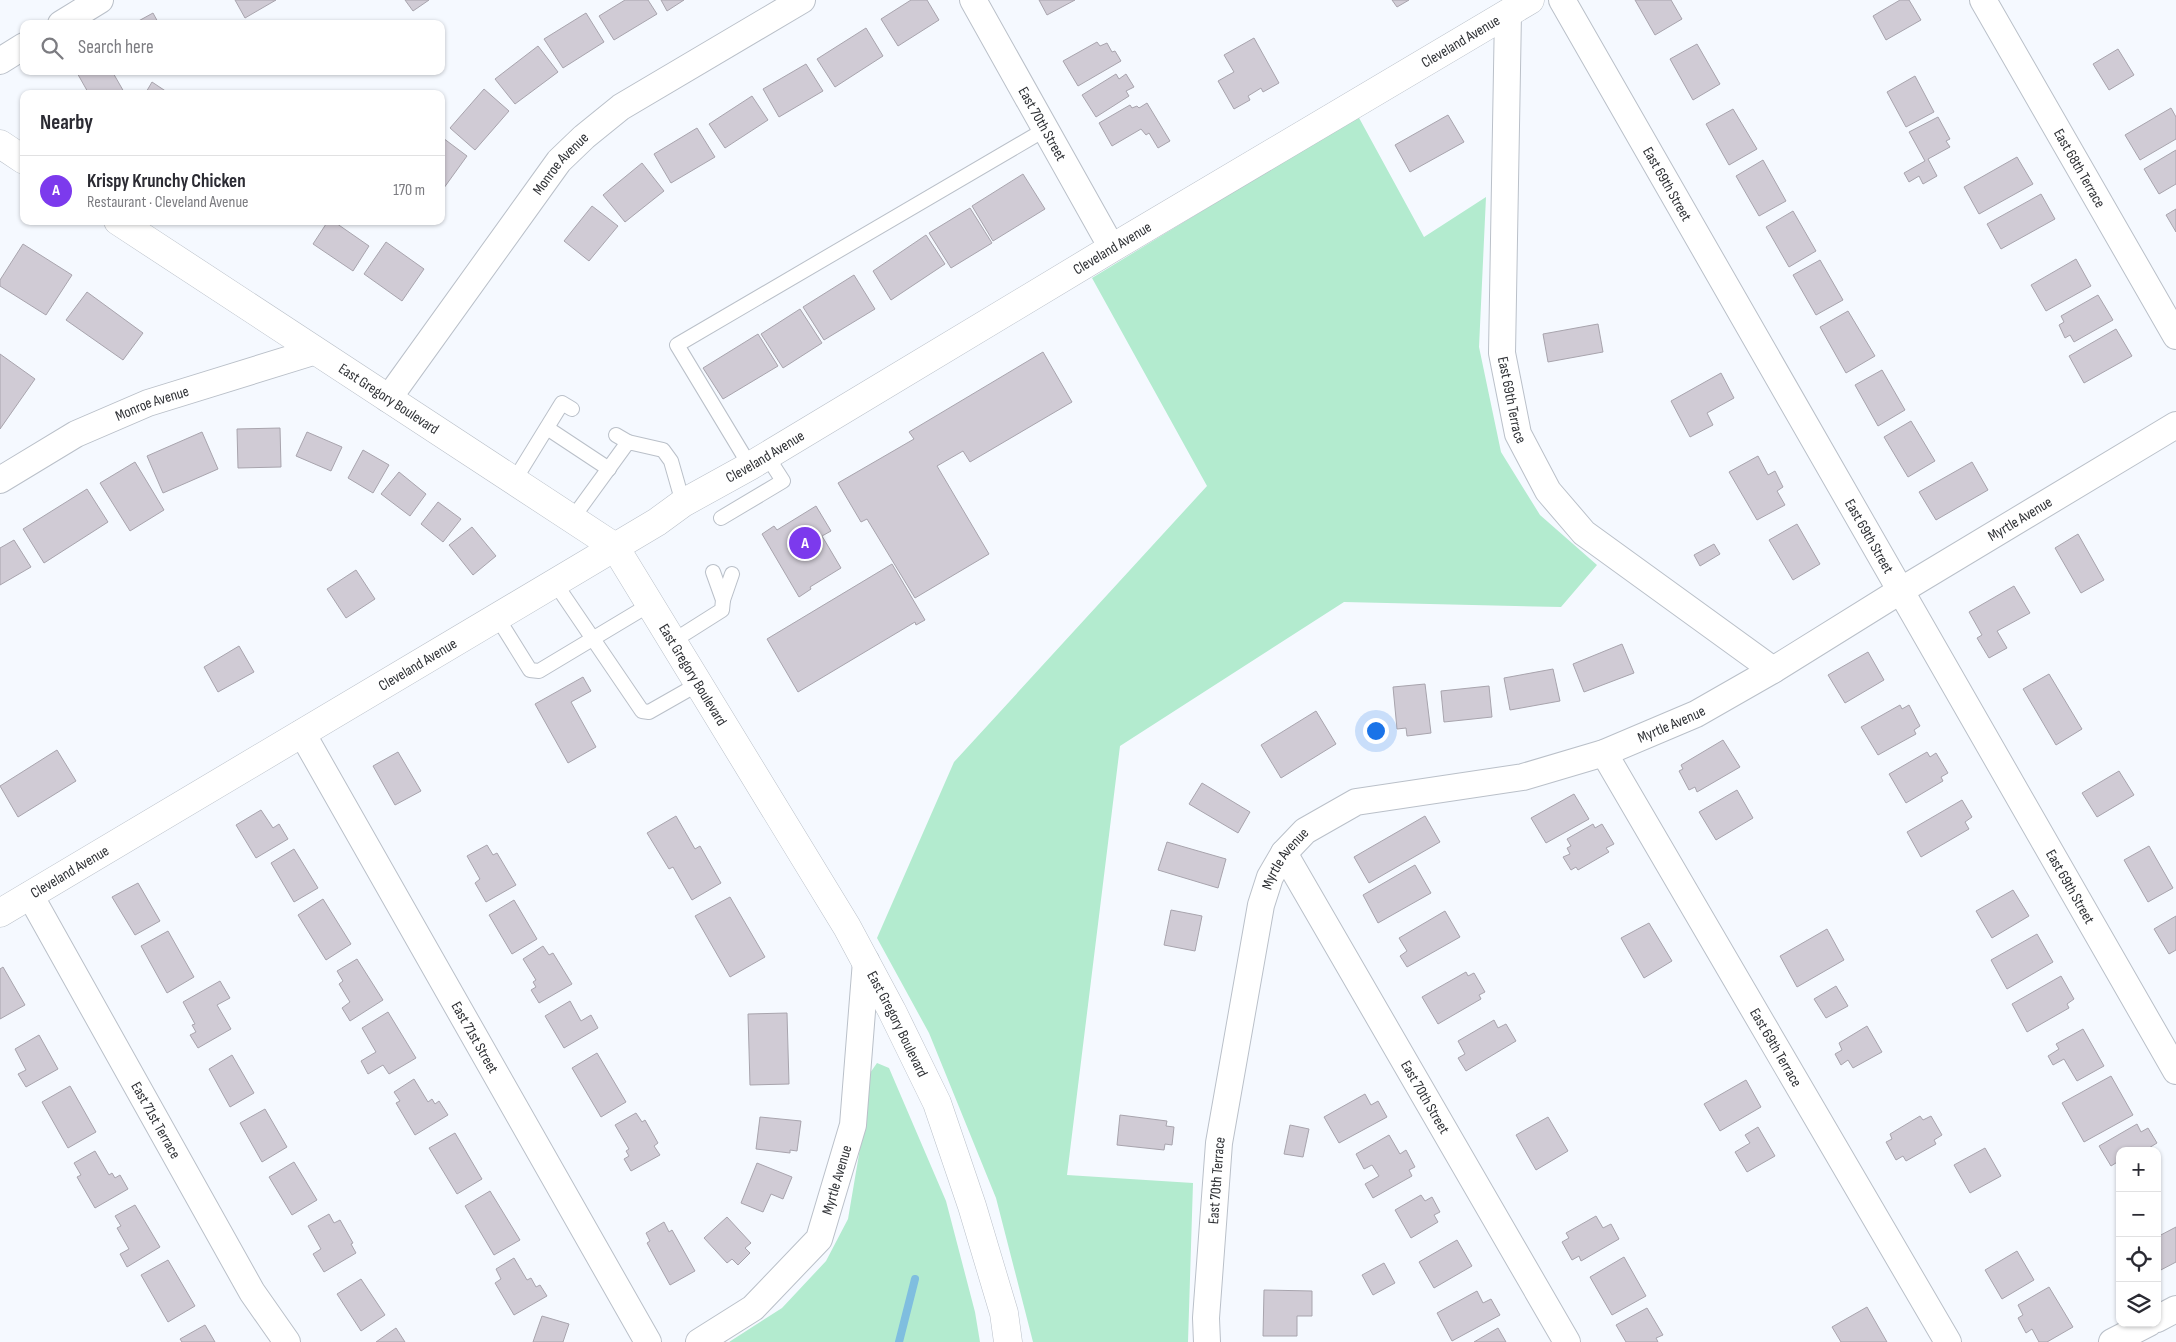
<!DOCTYPE html>
<meta charset="utf-8">
<style>
body{margin:0;font-family:"Sofia Sans Condensed",sans-serif;background:#f7f7f7;color:#2b2b33}
.controls{position:absolute;right:15px;bottom:15px;display:grid;overflow:hidden;border-radius:10px;box-shadow:0 1px 4px #0004}
.controls button{width:45px;height:45px;display:grid;place-items:center;padding:0;border:0;border-bottom:1px solid #e1e1e2;background:#fff;color:#2b2b33;font:25px sans-serif}
.you{position:absolute;left:1375px;top:730px;width:18px;height:18px;margin:-12px;border:4px solid #fff;border-radius:50%;background:#1a73e8;box-shadow:0 0 0 8px #1a73e833}
.badge{display:grid;place-items:center;width:32px;height:32px;border-radius:50%;background:#7c3aed;color:#fff;font-size:16px;font-weight:700}
.pin{position:absolute;translate:-50% -50%;border:2px solid #fff;box-shadow:0 1px 5px #0006}
.list{margin:0;padding:0;list-style:none}
h2{display:flex;justify-content:space-between;align-items:center;height:65px;margin:0;padding:0 20px;font-size:21px}
h2 small{font-size:16px;font-weight:400;color:#7c7c81}
.list li{display:grid;grid-template-columns:32px 1fr auto;gap:15px;align-items:center;box-sizing:border-box;height:70px;padding:0 20px;border-top:1px solid #e1e1e2}
.list b{display:block;font-size:19px;white-space:nowrap}
.list p{margin:0;font-size:16px;white-space:nowrap;color:#7c7c81}
.list em{font-size:16px;font-style:normal;color:#7c7c81}
.icon{flex:none;width:28px;height:28px;fill:none;stroke:currentColor;stroke-width:2;stroke-linecap:round;stroke-linejoin:round}
.map{position:relative;flex:none;width:2176px;height:1342px;overflow:hidden}
.search{position:absolute;background:#fff;box-shadow:0 1px 4px #0004;left:20px;top:20px;width:425px;height:55px;display:flex;align-items:center;gap:12px;box-sizing:border-box;padding:0 18px;border-radius:10px;color:#7c7c81;font-size:19px}
.panel{position:absolute;background:#fff;box-shadow:0 1px 4px #0004;left:20px;top:90px;width:425px;height:135px;border-radius:10px}
.map>svg:first-child{display:block}
.green{fill:#b3ebcf}
.lines{fill:none;stroke-linecap:round;stroke-linejoin:round}
.stream{stroke:#7fbedf;stroke-width:8}
.building{fill:#d0cbd5;stroke:#a8a4ad}
.lane-casing{stroke:#bac0c9;stroke-width:16}
.street-casing{stroke:#bac0c9;stroke-width:28}
.secondary-casing{stroke:#bac0c9;stroke-width:29}
.lane{stroke:#fff;stroke-width:14}
.street{stroke:#fff;stroke-width:26}
.secondary{stroke:#fff;stroke-width:28}
.labels{text-anchor:middle;stroke-width:5;stroke-linejoin:round;paint-order:stroke}
.street-label{font-size:15px;fill:#2f3135;stroke:#fff}
</style>
<div class="map">
<svg width="2176" height="1342" viewBox="0 0 2176 1342">
<rect width="100%" height="100%" fill="#f5f9ff"/>
<g class="green">
<path d="M1358,116L1424,237L1486,197L1479,347L1501,452L1540,515L1597,565L1561,607L1344,602L1120,746L1067,1175L1193,1183L1188,1342H1033L996,1198L929,1033L877,938L954,762L1207,486L1092,278Z"/>
<path d="M877,1063L889,1068L946,1201L975,1312L980,1342H729L782,1308L826,1261L848,1219L866,1113L870,1073Z"/>
</g>
<g class="lines">
<path class="stream" d="M899,1342L915,1279"/>
</g>
<g class="building">
<path d="M235,0H276L245,18Z"/>
<path d="M405,0H429L413,11Z"/>
<path d="M625,0H648L657,14L614,40L599,16Z"/>
<path d="M661,0H684L667,11Z"/>
<path d="M911,0H927L939,20L898,46L881,19Z"/>
<path d="M1039,0H1075L1047,15Z"/>
<path d="M1392,0H1409L1397,7Z"/>
<path d="M1635,0H1671L1682,19L1655,35Z"/>
<path d="M1900,0H1909L1921,20L1886,40L1873,16Z"/>
<path d="M153,13L159,24H133Z"/>
<path d="M586,13L604,42L563,68L544,39Z"/>
<path d="M866,28L883,56L835,87L817,59Z"/>
<path d="M1254,38L1279,83L1263,92L1261,88L1248,96L1250,100L1234,109L1218,81L1234,72L1224,55Z"/>
<path d="M1097,42L1100,46L1107,43L1112,52L1115,51L1121,61L1078,86L1063,61Z"/>
<path d="M1697,44L1720,84L1693,100L1670,59Z"/>
<path d="M538,46L558,72L515,104L495,79Z"/>
<path d="M2118,49L2134,75L2109,90L2093,64Z"/>
<path d="M806,64L823,91L779,117L763,89Z"/>
<path d="M76,71H112L124,92L121,94H89Z"/>
<path d="M1116,74L1119,79L1126,74L1134,87L1126,91L1129,96L1096,117L1082,95Z"/>
<path d="M1915,76L1934,112L1906,127L1887,92Z"/>
<path d="M152,82L170,94H145Z"/>
<path d="M484,89L509,111L475,150L450,128Z"/>
<path d="M752,96L768,120L725,148L709,124Z"/>
<path d="M1147,103L1170,141L1158,148L1149,133L1146,135L1141,129L1112,146L1099,123L1130,105L1132,108L1137,106L1139,108Z"/>
<path d="M2171,108L2176,117V139L2140,160L2125,135Z"/>
<path d="M1733,109L1757,149L1729,165L1706,124Z"/>
<path d="M1448,115L1464,142L1410,172L1395,145Z"/>
<path d="M1938,117L1950,139L1946,141L1950,147L1928,159L1937,176L1923,184L1919,176L1909,182L1904,173L1925,161L1909,132Z"/>
<path d="M697,128L715,157L671,183L654,154Z"/>
<path d="M443,138L467,156L441,192V140Z"/>
<path d="M2176,150V184L2159,194L2144,169Z"/>
<path d="M2017,157L2033,184L1979,214L1964,187Z"/>
<path d="M1763,160L1786,201L1759,216L1736,176Z"/>
<path d="M642,163L664,191L625,222L603,195Z"/>
<path d="M1023,174L1045,209L993,241L972,206Z"/>
<path d="M2041,194L2055,219L2001,249L1987,224Z"/>
<path d="M592,206L618,226L589,261L564,241Z"/>
<path d="M970,208L992,243L951,268L929,233Z"/>
<path d="M2176,209V232L2166,215Z"/>
<path d="M1793,211L1816,251L1789,267L1766,227Z"/>
<path d="M328,221H333L369,246L353,271L313,244Z"/>
<path d="M926,235L945,264L891,300L873,271Z"/>
<path d="M386,242L424,269L402,301L364,274Z"/>
<path d="M23,244L72,275L46,315L0,286V280Z"/>
<path d="M2076,259L2091,286L2046,311L2031,285Z"/>
<path d="M1820,260L1843,300L1816,315L1793,275Z"/>
<path d="M854,275L875,309L824,340L803,307Z"/>
<path d="M87,292L143,333L123,360L66,320Z"/>
<path d="M2098,295L2113,320L2074,342L2070,335L2065,338L2059,325L2064,322L2061,316Z"/>
<path d="M800,309L822,343L783,368L761,334Z"/>
<path d="M1848,311L1875,356L1846,373L1820,327Z"/>
<path d="M1598,324L1603,352L1548,362L1543,334Z"/>
<path d="M2116,329L2132,356L2084,383L2069,356Z"/>
<path d="M758,334L778,366L723,399L703,368Z"/>
<path d="M1043,352L1072,402L970,462L963,451L937,466L989,554L915,598L867,519L861,522L838,483L914,439L909,432Z"/>
<path d="M0,354L35,379L0,429Z"/>
<path d="M1882,370L1905,410L1878,426L1855,385Z"/>
<path d="M1721,373L1734,398L1707,413L1713,425L1690,437L1671,401Z"/>
<path d="M1911,421L1935,461L1908,477L1884,437Z"/>
<path d="M280,428L281,467L238,468L237,429Z"/>
<path d="M202,432L218,469L163,493L147,456Z"/>
<path d="M307,432L342,447L331,471L296,456Z"/>
<path d="M363,450L389,465L373,493L348,478Z"/>
<path d="M1758,456L1768,475L1775,471L1783,487L1777,491L1785,505L1757,520L1729,472Z"/>
<path d="M135,462L164,510L130,531L100,483Z"/>
<path d="M1972,462L1988,490L1936,520L1919,492Z"/>
<path d="M399,472L426,494L410,516L381,494Z"/>
<path d="M87,489L108,522L44,563L23,529Z"/>
<path d="M438,502L461,519L443,542L421,524Z"/>
<path d="M816,506L831,531L822,536L841,568L810,587L811,589L799,597L762,534L774,526L777,530Z"/>
<path d="M1797,524L1820,564L1793,580L1769,540Z"/>
<path d="M472,527L496,556L473,575L449,545Z"/>
<path d="M2078,534L2104,580L2081,593L2055,548Z"/>
<path d="M14,540L31,567L0,585V548Z"/>
<path d="M1714,544L1720,554L1700,566L1694,555Z"/>
<path d="M892,564L925,620L916,625L915,622L798,692L767,639Z"/>
<path d="M356,570L375,599L346,618L327,589Z"/>
<path d="M2014,586L2030,613L1997,631L2007,648L1989,658L1977,638L1982,635L1969,612Z"/>
<path d="M1622,644L1634,673L1584,692L1573,664Z"/>
<path d="M239,646L254,672L218,692L204,667Z"/>
<path d="M1868,652L1884,680L1845,703L1828,675Z"/>
<path d="M1553,669L1560,701L1510,710L1504,678Z"/>
<path d="M2049,674L2082,729L2056,745L2023,689Z"/>
<path d="M583,677L591,691L571,702L596,747L568,763L535,704Z"/>
<path d="M1425,684L1431,733L1407,736L1406,728L1397,729L1393,687Z"/>
<path d="M1489,686L1492,717L1444,722L1441,691Z"/>
<path d="M1900,705L1902,709L1909,705L1920,726L1914,730L1916,734L1878,755L1861,727Z"/>
<path d="M1316,711L1336,744L1281,778L1261,745Z"/>
<path d="M1723,740L1740,767L1697,792L1695,787L1689,790L1679,771L1683,769L1681,765Z"/>
<path d="M57,750L76,781L18,817L0,786Z"/>
<path d="M398,752L421,791L395,805L373,766Z"/>
<path d="M1927,752L1930,757L1936,753L1948,773L1941,777L1943,781L1906,803L1889,774Z"/>
<path d="M2119,771L2134,795L2097,817L2082,793Z"/>
<path d="M1202,783L1250,812L1238,833L1189,804Z"/>
<path d="M1737,790L1753,818L1716,840L1699,812Z"/>
<path d="M1574,794L1589,819L1546,843L1531,818Z"/>
<path d="M1962,800L1972,817L1965,822L1969,829L1921,857L1907,832Z"/>
<path d="M261,810L273,828L279,824L288,839L256,858L236,825Z"/>
<path d="M676,816L695,849L700,846L721,883L692,900L673,867L669,869L647,833Z"/>
<path d="M1425,816L1440,842L1369,883L1354,857Z"/>
<path d="M1593,824L1595,828L1602,824L1614,844L1606,848L1609,852L1578,870L1576,867L1571,870L1563,857L1570,854L1567,848L1571,846L1567,839Z"/>
<path d="M1167,842L1226,859L1218,888L1158,870Z"/>
<path d="M487,845L493,855L497,853L516,885L486,902L475,883L480,879L467,856Z"/>
<path d="M2149,846L2173,888L2148,902L2124,860Z"/>
<path d="M294,849L318,888L294,902L271,863Z"/>
<path d="M1415,865L1431,893L1378,923L1363,895Z"/>
<path d="M138,883L160,921L135,935L112,897Z"/>
<path d="M2013,890L2029,916L1992,938L1976,911Z"/>
<path d="M730,897L765,957L730,977L695,916Z"/>
<path d="M323,899L351,944L326,960L298,915Z"/>
<path d="M514,900L537,939L512,954L489,915Z"/>
<path d="M1171,910L1202,916L1195,951L1164,945Z"/>
<path d="M1445,911L1460,937L1407,967L1400,956L1407,951L1399,938Z"/>
<path d="M2176,916V950L2169,954L2154,929Z"/>
<path d="M1649,923L1672,961L1644,978L1621,938Z"/>
<path d="M1827,929L1844,960L1797,987L1780,956Z"/>
<path d="M168,931L194,977L167,993L141,946Z"/>
<path d="M2037,934L2053,962L2007,989L1991,960Z"/>
<path d="M543,946L549,955L553,953L572,984L539,1003L531,990L536,987L533,982L536,980L523,959Z"/>
<path d="M357,959L383,1000L350,1021L342,1008L350,1002L339,984L343,981L337,971Z"/>
<path d="M3,967L25,1005L0,1019V969Z"/>
<path d="M1466,972L1468,976L1474,973L1485,992L1479,995L1481,999L1438,1024L1422,997Z"/>
<path d="M2061,976L2074,999L2067,1004L2069,1008L2027,1032L2012,1004Z"/>
<path d="M220,981L230,998L217,1005L231,1029L198,1048L190,1035L196,1032L192,1025L195,1024L183,1002Z"/>
<path d="M1836,986L1848,1006L1826,1018L1814,999Z"/>
<path d="M570,1001L581,1021L591,1015L598,1028L564,1048L545,1016Z"/>
<path d="M388,1012L416,1058L389,1074L383,1065L368,1074L361,1061L376,1052L362,1028Z"/>
<path d="M787,1013L789,1084L750,1085L748,1014Z"/>
<path d="M1494,1020L1498,1028L1506,1024L1516,1041L1466,1071L1458,1058L1465,1054L1458,1041Z"/>
<path d="M1867,1026L1882,1052L1853,1068L1848,1060L1841,1065L1835,1054L1842,1050L1839,1043Z"/>
<path d="M2083,1029L2104,1066L2077,1081L2064,1059L2053,1065L2048,1056L2059,1049L2056,1044Z"/>
<path d="M39,1035L58,1069L26,1087L18,1074L26,1070L15,1049Z"/>
<path d="M597,1053L626,1102L601,1117L572,1068Z"/>
<path d="M232,1055L254,1093L230,1107L209,1069Z"/>
<path d="M2111,1076L2133,1115L2084,1142L2062,1103Z"/>
<path d="M414,1079L428,1102L432,1099L435,1104L439,1101L448,1115L415,1135L396,1103L400,1101L394,1092Z"/>
<path d="M1746,1080L1761,1107L1720,1131L1704,1104Z"/>
<path d="M70,1086L96,1132L68,1148L42,1102Z"/>
<path d="M1365,1094L1371,1105L1378,1101L1387,1117L1339,1143L1324,1117Z"/>
<path d="M265,1109L287,1147L262,1162L240,1123Z"/>
<path d="M636,1113L642,1122L645,1120L658,1143L654,1146L660,1155L631,1171L624,1159L629,1156L626,1151L629,1149L615,1125Z"/>
<path d="M1120,1115L1167,1121L1166,1126L1174,1127L1172,1145L1165,1144L1164,1150L1117,1145Z"/>
<path d="M1920,1116L1923,1120L1931,1116L1942,1135L1934,1140L1936,1144L1906,1161L1903,1156L1896,1160L1886,1142L1892,1139L1890,1134Z"/>
<path d="M760,1117L801,1121L797,1151L790,1150V1153L756,1149Z"/>
<path d="M1548,1117L1568,1151L1536,1170L1516,1135Z"/>
<path d="M2137,1124L2141,1132L2148,1128L2157,1143L2144,1151H2120V1163L2119,1161L2111,1166L2099,1146Z"/>
<path d="M1290,1125L1309,1129L1303,1157L1284,1154Z"/>
<path d="M1758,1127L1775,1156L1747,1172L1735,1152L1750,1143L1745,1135Z"/>
<path d="M455,1133L482,1179L457,1194L429,1148Z"/>
<path d="M1389,1135L1400,1154L1406,1150L1415,1167L1409,1170L1412,1176L1373,1198L1365,1184L1379,1176L1372,1165L1364,1169L1356,1154Z"/>
<path d="M1985,1148L2001,1176L1970,1193L1954,1165Z"/>
<path d="M95,1151L109,1175L112,1173L115,1178L120,1175L128,1189L95,1208L77,1177L81,1175L74,1163Z"/>
<path d="M294,1162L317,1200L292,1215L269,1177Z"/>
<path d="M757,1163L792,1177L783,1199L771,1194L763,1212L741,1203Z"/>
<path d="M490,1191L520,1240L494,1255L465,1206Z"/>
<path d="M1421,1195L1425,1201L1432,1197L1440,1212L1434,1215L1438,1222L1411,1238L1395,1210Z"/>
<path d="M135,1205L160,1247L127,1267L120,1254L129,1249L117,1228L121,1226L115,1216Z"/>
<path d="M329,1214L334,1223L340,1220L353,1243L351,1244L356,1253L324,1272L313,1254L321,1249L308,1226Z"/>
<path d="M1596,1216L1603,1228L1611,1224L1619,1239L1581,1261L1579,1256L1572,1260L1562,1242L1569,1238L1566,1233Z"/>
<path d="M727,1217L751,1243L745,1248L750,1253L738,1265L732,1259L727,1263L704,1238Z"/>
<path d="M664,1222L669,1232L672,1230L695,1271L670,1285L647,1243L650,1241L646,1233Z"/>
<path d="M2176,1227V1262L2157,1272V1237Z"/>
<path d="M1457,1240L1472,1266L1434,1288L1419,1262Z"/>
<path d="M2017,1251L2034,1280L2002,1299L1985,1270Z"/>
<path d="M1624,1257L1646,1296L1612,1315L1590,1277Z"/>
<path d="M514,1258L527,1280L531,1278L536,1287L540,1285L547,1296L514,1315L495,1283L501,1279L496,1269Z"/>
<path d="M168,1260L195,1306L168,1322L141,1275Z"/>
<path d="M1384,1263L1395,1283L1373,1295L1362,1275Z"/>
<path d="M361,1279L385,1315L361,1331L337,1294Z"/>
<path d="M2049,1287L2073,1327L2047,1342H2039L2032,1329L2026,1333L2018,1318L2023,1315L2018,1305Z"/>
<path d="M1264,1290L1312,1291V1316H1297V1336H1263Z"/>
<path d="M1477,1291L1483,1303L1491,1299L1500,1315L1452,1341L1437,1313Z"/>
<path d="M1867,1307L1887,1342H1841L1832,1327Z"/>
<path d="M1647,1308L1663,1335L1656,1338L1658,1342H1626L1616,1325Z"/>
<path d="M542,1316L569,1324L563,1342H533Z"/>
<path d="M205,1325L215,1342H182L180,1339Z"/>
<path d="M396,1328L405,1342H376Z"/>
<path d="M1498,1328L1506,1342H1474Z"/>
</g>
<g class="lines">
<defs>
<g id="lane">
<path d="M547,428L609,469"/>
<path d="M616,435L628,442"/>
<path d="M750,466L677,345L1046,129"/>
<path d="M514,481L562,403L572,409"/>
<path d="M721,518L783,481L767,456"/>
<path d="M572,519L628,442L663,450L671,461L683,503"/>
<path d="M555,583L642,711L649,712L700,683"/>
<path d="M723,600L732,574"/>
<path d="M497,617L530,670L539,671L649,605"/>
<path d="M673,641L722,610L723,600L713,572"/>
</g>
<g id="street">
<path id="s1" d="M973,0L1112,248"/>
<path id="s2" d="M1562,0L2176,1071"/>
<path id="s3" d="M1983,0L2176,336"/>
<path id="s4" d="M1508,13L1502,353L1518,434L1548,491L1584,533L1773,670"/>
<path d="M61,24L100,0"/>
<path d="M0,61L24,46"/>
<path id="s5" d="M388,399L559,161L584,137L621,107L802,0"/>
<path id="s6" d="M0,480L76,434L148,403L316,351"/>
<path id="s7" d="M302,733L648,1342"/>
<path id="s8" d="M1604,753L1948,1342"/>
<path id="s9" d="M1284,853L1567,1342"/>
<path id="s10" d="M30,895L252,1292L287,1342"/>
<path d="M2157,1319L2176,1309"/>
<path id="s11" d="M699,1342L753,1308L819,1239L853,1125L866,961"/>
<path id="s12" d="M1207,1342L1206,1318L1219,1143L1261,905L1270,877L1284,853L1305,831L1356,802L1523,777L1604,753L1696,714L1773,670L1900,591L2176,425"/>
<path d="M2112,1342L2149,1323"/>
</g>
<g id="secondary">
<path d="M0,144L24,160"/>
<path id="s13" d="M118,221L615,547L847,927L892,1011L937,1103L972,1206L1004,1313L1008,1342"/>
<path id="s14" d="M0,913L615,547L657,522L683,503L750,466L1112,248L1530,0"/>
</g>
</defs>
<use href="#lane" class="lane-casing"/>
<use href="#street" class="street-casing"/>
<use href="#secondary" class="secondary-casing"/>
<use href="#lane" class="lane"/>
<use href="#street" class="street"/>
<use href="#secondary" class="secondary"/>
</g>
<g class="labels">
<g class="street-label">
<text dy="5" stroke="none"><textPath href="#s14" startOffset="1701">Cleveland Avenue</textPath></text>
<text dy="5" stroke="none"><textPath href="#s1" startOffset="142">East 70th Street</textPath></text>
<text dy="5" stroke="none"><textPath href="#s5" startOffset="292">Monroe Avenue</textPath></text>
<text dy="5" stroke="none"><textPath href="#s3" startOffset="194">East 68th Terrace</textPath></text>
<text dy="5" stroke="none"><textPath href="#s2" startOffset="212">East 69th Street</textPath></text>
<text dy="5" stroke="none"><textPath href="#s14" startOffset="1296">Cleveland Avenue</textPath></text>
<text dy="5" stroke="none"><textPath href="#s13" startOffset="324">East Gregory Boulevard</textPath></text>
<text dy="5" stroke="none"><textPath href="#s4" startOffset="388">East 69th Terrace</textPath></text>
<text dy="5" stroke="none"><textPath href="#s6" startOffset="171">Monroe Avenue</textPath></text>
<text dy="5" stroke="none"><textPath href="#s14" startOffset="891">Cleveland Avenue</textPath></text>
<text dy="5" stroke="none"><textPath href="#s12" startOffset="1319">Myrtle Avenue</textPath></text>
<text dy="5" stroke="none"><textPath href="#s2" startOffset="618">East 69th Street</textPath></text>
<text dy="5" stroke="none"><textPath href="#s14" startOffset="486">Cleveland Avenue</textPath></text>
<text dy="5" stroke="none"><textPath href="#s13" startOffset="744">East Gregory Boulevard</textPath></text>
<text dy="5" stroke="none"><textPath href="#s12" startOffset="914">Myrtle Avenue</textPath></text>
<text dy="5" stroke="none"><textPath href="#s12" startOffset="494">Myrtle Avenue</textPath></text>
<text dy="5" stroke="none"><textPath href="#s14" startOffset="81">Cleveland Avenue</textPath></text>
<text dy="5" stroke="none"><textPath href="#s2" startOffset="1022">East 69th Street</textPath></text>
<text dy="5" stroke="none"><textPath href="#s13" startOffset="1149">East Gregory Boulevard</textPath></text>
<text dy="5" stroke="none"><textPath href="#s7" startOffset="350">East 71st Street</textPath></text>
<text dy="5" stroke="none"><textPath href="#s8" startOffset="341">East 69th Terrace</textPath></text>
<text dy="5" stroke="none"><textPath href="#s9" startOffset="282">East 70th Street</textPath></text>
<text dy="5" stroke="none"><textPath href="#s10" startOffset="258">East 71st Terrace</textPath></text>
<text dy="5" stroke="none"><textPath href="#s11" startOffset="221">Myrtle Avenue</textPath></text>
<text dy="5" stroke="none"><textPath href="#s12" startOffset="162">East 70th Terrace</textPath></text>
</g>
</g>
</svg>
<div class="controls">
<button>+</button>
<button>−</button>
<button><svg class="icon" aria-label="locate" viewBox="0 0 24 24"><circle cx="12" cy="12" r="6"/><path d="M12 2v4M12 18v4M2 12h4M18 12h4"/></svg></button>
<button><svg class="icon" aria-label="layers" viewBox="0 0 24 24"><path d="M12 4l9 5-9 5-9-5zM3 14l9 5 9-5"/></svg></button>
</div>
<div class="you"></div>
<div class="pin badge" style="left:805px;top:543px">A</div>
<div class="search"><svg class="icon" aria-label="search" viewBox="0 0 24 24"><circle cx="10" cy="10" r="6"/><path d="M15 15l6 6"/></svg>Search here</div>
<section class="panel">
<h2>Nearby<small></small></h2>
<ul class="list">
<li><span class="badge">A</span><div><b>Krispy Krunchy Chicken</b><p>Restaurant · Cleveland Avenue</p></div><em>170 m</em></li>
</ul>
</section>
</div>
